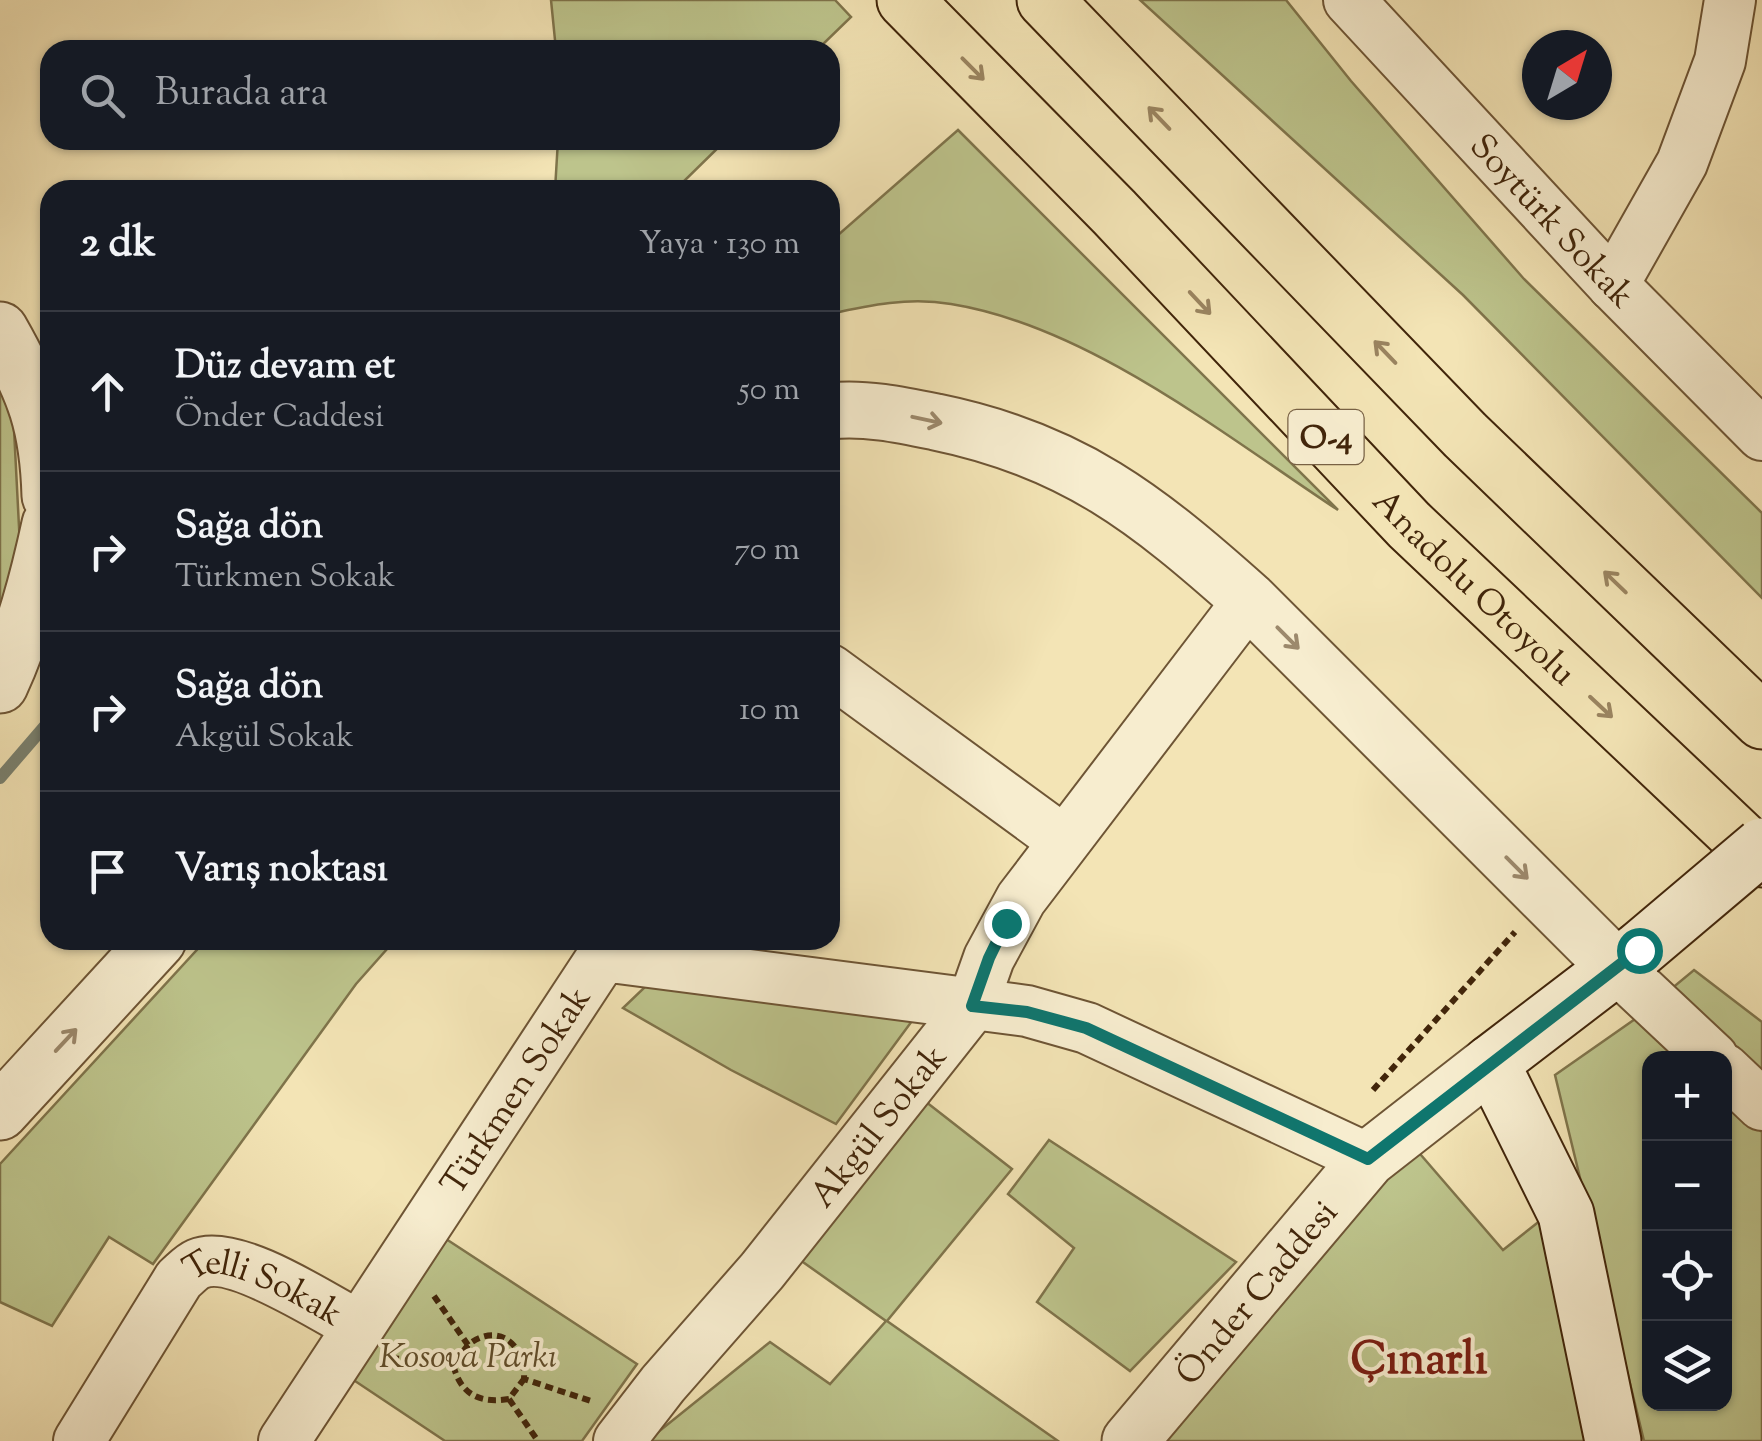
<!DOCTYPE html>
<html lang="tr">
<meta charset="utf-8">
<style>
body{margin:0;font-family:"Sorts Mill Goudy",serif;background:#20242c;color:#f1f3f6}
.controls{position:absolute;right:30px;bottom:30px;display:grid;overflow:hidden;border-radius:20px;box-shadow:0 2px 8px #0004}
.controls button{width:90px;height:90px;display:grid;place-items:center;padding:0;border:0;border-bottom:2px solid #363941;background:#171b24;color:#f1f3f6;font:50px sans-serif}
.compass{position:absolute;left:1522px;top:30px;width:90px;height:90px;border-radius:50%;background:#171b24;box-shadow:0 2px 8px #0004;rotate:38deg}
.stop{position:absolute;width:30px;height:30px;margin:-22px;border:8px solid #0f766e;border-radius:50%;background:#fff}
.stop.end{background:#0f766e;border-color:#fff;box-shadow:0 2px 10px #0008}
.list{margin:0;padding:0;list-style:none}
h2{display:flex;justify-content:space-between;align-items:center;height:130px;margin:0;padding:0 40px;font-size:42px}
h2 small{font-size:32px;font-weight:400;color:#9ea1a6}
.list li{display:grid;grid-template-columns:65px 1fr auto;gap:30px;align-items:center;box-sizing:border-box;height:160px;padding:0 40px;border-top:2px solid #363941}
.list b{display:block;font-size:38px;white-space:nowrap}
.list p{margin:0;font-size:32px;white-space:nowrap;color:#9ea1a6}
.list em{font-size:32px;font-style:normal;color:#9ea1a6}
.icon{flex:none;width:55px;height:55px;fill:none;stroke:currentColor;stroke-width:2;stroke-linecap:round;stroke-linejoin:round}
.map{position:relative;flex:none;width:1762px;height:1441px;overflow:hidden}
.search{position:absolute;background:#171b24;box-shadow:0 2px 8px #0004;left:40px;top:40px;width:800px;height:110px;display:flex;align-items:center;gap:25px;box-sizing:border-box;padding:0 35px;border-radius:30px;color:#9ea1a6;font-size:38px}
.panel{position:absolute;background:#171b24;box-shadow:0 2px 8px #0004;left:40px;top:180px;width:800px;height:770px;border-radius:30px}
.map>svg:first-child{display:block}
.green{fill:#bdc48c;stroke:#7f744b;stroke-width:2.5}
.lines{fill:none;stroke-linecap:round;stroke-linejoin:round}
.stream{stroke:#788170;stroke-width:12}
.minor-casing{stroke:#6e5535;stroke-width:54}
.tertiary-casing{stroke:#6e5535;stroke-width:59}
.secondary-casing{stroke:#41250a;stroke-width:59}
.motorway-casing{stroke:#41250a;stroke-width:59}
.path{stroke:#41250a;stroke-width:6;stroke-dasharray:8 5;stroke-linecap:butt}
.minor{stroke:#f7edcf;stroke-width:50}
.tertiary{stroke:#f7edcf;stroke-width:55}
.secondary{stroke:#f7edcf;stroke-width:55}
.motorway{stroke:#f3e4b5;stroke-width:55}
.secondary-bridge-casing{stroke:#41250a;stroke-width:59;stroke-linecap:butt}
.secondary-bridge{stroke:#f7edcf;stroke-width:55}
.oneway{stroke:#9a8460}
.oneway2{stroke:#9c896c}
.route{stroke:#0f766e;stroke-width:12}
.labels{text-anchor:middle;stroke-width:8;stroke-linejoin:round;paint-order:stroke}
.shield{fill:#f7edcf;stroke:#786145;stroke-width:2.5}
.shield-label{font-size:32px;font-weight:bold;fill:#41250a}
.street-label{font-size:35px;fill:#41250a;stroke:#f7edcf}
.park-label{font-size:35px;font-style:italic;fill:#604d2a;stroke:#f7edcf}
.district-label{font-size:45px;font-weight:bold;fill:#7a1f14;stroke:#f7edcf}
</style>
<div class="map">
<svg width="1762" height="1441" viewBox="0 0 1762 1441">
<rect width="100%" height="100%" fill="#f3e4b5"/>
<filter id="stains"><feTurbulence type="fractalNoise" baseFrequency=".002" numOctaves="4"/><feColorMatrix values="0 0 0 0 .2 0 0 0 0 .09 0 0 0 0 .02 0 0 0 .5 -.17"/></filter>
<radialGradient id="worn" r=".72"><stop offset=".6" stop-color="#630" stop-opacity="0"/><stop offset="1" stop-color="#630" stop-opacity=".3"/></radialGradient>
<g class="green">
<path d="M551,0H835L851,17L817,50H556Z"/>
<path d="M1140,0H1286L1351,81L1524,279L1762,513V598L1463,295Z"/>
<path d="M958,130L1338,510C1224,435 1088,326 951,304C909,297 870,305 830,314V242Z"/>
<path d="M558,140H726L675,190H555Z"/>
<path d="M0,384L13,410L20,546L0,612Z"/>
<path d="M206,940H395L356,984L153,1264L109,1237L52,1326L0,1302V1164Z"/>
<path d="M1694,970L1762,1022V1084L1665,994Z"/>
<path d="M647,985L912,1021L836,1124L731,1070L623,1008Z"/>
<path d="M1638,1017L1681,1058H1650V1404H1724L1725,1099L1762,1132V1441H1644L1555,1075Z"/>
<path d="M921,1098L1012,1169L887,1321L1058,1441H647L770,1342L830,1384L886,1321L793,1255Z"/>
<path d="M1402,1133L1503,1250L1541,1220L1590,1441H1130Z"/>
<path d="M1049,1140L1236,1262L1130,1371L1037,1302L1074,1248L1008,1194Z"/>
<path d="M443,1237L637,1364L582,1441H445L349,1377Z"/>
</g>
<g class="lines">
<path class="stream" d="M0,778L50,720"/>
<defs>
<g id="minor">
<path id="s1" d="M1349,0L1613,285L1762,435"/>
<path d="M1613,285L1682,163L1720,61L1730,0"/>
<path d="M830,670L1064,841"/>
<path d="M1616,967L1713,1058"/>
<path d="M1724,1069L1762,1105"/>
<path id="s2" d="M79,1441L179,1279C184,1275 191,1267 198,1264C234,1248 324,1308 358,1326"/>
<path id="s3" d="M284,1441L603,956L1027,1011L1087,1028L1368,1159"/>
<path id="s4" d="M619,1441L663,1384L762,1271L972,1006L989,958L1021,899L1249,600"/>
</g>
<g id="tertiary">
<path d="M0,330C35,391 48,426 50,496"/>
<path d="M830,411C864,407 902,415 936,422C1073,450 1147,509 1249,600L1616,967"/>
<path d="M0,685C24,633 38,579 50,524"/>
<path d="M0,1112L158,940"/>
<path id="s5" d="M1130,1441L1368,1159L1491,1063"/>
</g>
<path id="secondary" d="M1613,1441L1566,1214L1491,1063L1639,950"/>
<g id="motorway">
<path id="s6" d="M905,0L1114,212L1409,525L1762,859"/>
<path d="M1045,0L1465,435L1762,721"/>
</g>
</defs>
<use href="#minor" class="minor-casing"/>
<use href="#tertiary" class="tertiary-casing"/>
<use href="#secondary" class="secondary-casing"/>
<use href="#motorway" class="motorway-casing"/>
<g class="path">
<path d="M1373,1090L1515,932"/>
<path d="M434,1296L468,1345C498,1321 526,1345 524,1379L594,1402"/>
<path d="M468,1345L453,1364C460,1394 479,1404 509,1399L524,1379"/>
<path d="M391,1358L453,1364"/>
<path d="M509,1399L538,1441"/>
</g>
<use href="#minor" class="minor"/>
<use href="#tertiary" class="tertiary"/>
<use href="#secondary" class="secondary"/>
<use href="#motorway" class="motorway"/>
<defs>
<path id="secondary-bridge" d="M1639,950L1762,846"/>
</defs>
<use href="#secondary-bridge" class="secondary-bridge-casing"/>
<use href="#secondary-bridge" class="secondary-bridge"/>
</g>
<defs><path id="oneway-shaft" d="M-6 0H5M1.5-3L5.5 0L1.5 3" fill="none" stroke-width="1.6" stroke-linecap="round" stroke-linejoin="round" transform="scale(2.5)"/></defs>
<g class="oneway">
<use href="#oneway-shaft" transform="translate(973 69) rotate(45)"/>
<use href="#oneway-shaft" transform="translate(1159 118) rotate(-134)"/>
<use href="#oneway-shaft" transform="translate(1200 303) rotate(47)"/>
<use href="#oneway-shaft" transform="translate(1385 352) rotate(-134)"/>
<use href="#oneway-shaft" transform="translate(1615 582) rotate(-136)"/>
<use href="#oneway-shaft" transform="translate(1601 707) rotate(43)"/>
</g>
<g class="oneway2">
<use href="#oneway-shaft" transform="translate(927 420) rotate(12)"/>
<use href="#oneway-shaft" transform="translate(1288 638) rotate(45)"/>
<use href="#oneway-shaft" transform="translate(1517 868) rotate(45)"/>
<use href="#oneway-shaft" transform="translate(66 1040) rotate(-47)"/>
</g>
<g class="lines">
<path class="route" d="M1006,923L989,958L972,1006L1027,1012L1086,1028L1368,1159L1639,950"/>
</g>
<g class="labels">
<rect class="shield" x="1288.5" y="410" width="75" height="54" rx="8"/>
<g class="shield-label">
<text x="1326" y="448">O-4</text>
</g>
<g class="street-label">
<text dy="12" stroke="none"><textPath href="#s1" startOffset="300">Soytürk Sokak</textPath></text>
<text dy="12" stroke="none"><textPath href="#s6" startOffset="818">Anadolu Otoyolu</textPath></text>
<text dy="12" stroke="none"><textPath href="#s3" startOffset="420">Türkmen Sokak</textPath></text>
<text dy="12" stroke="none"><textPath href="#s4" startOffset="408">Akgül Sokak</textPath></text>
<text dy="12" stroke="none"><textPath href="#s5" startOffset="195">Önder Caddesi</textPath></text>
<text dy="12" stroke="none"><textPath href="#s2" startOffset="285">Telli Sokak</textPath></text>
</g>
<g class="park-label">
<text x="468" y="1367">Kosova Parkı</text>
</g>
<g class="district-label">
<text x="1419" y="1373">Çınarlı</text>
</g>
</g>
<rect width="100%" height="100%" filter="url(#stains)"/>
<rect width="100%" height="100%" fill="url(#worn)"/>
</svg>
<div class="controls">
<button>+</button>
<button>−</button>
<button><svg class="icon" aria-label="locate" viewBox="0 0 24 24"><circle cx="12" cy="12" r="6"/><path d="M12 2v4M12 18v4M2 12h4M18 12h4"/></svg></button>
<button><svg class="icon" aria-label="layers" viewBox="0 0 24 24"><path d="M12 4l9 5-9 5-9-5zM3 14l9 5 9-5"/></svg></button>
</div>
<svg class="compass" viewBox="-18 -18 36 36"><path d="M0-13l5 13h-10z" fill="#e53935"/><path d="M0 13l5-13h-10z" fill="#9ea1a6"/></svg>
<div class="stop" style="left:1639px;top:950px"></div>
<div class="stop end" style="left:1006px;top:923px"></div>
<div class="search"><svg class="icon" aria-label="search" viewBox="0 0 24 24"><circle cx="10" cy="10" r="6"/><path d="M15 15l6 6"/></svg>Burada ara</div>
<section class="panel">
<h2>2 dk<small>Yaya · 130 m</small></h2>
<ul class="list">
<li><svg class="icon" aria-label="ahead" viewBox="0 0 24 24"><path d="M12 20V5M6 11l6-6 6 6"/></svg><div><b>Düz devam et</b><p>Önder Caddesi</p></div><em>50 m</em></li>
<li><svg class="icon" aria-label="right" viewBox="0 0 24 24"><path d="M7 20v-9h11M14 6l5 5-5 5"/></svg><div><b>Sağa dön</b><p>Türkmen Sokak</p></div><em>70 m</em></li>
<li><svg class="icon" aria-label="right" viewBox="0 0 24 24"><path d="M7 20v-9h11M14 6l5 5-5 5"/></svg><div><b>Sağa dön</b><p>Akgül Sokak</p></div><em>10 m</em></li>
<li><svg class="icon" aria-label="arrive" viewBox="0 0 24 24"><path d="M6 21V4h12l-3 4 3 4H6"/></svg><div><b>Varış noktası</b></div></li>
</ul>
</section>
</div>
